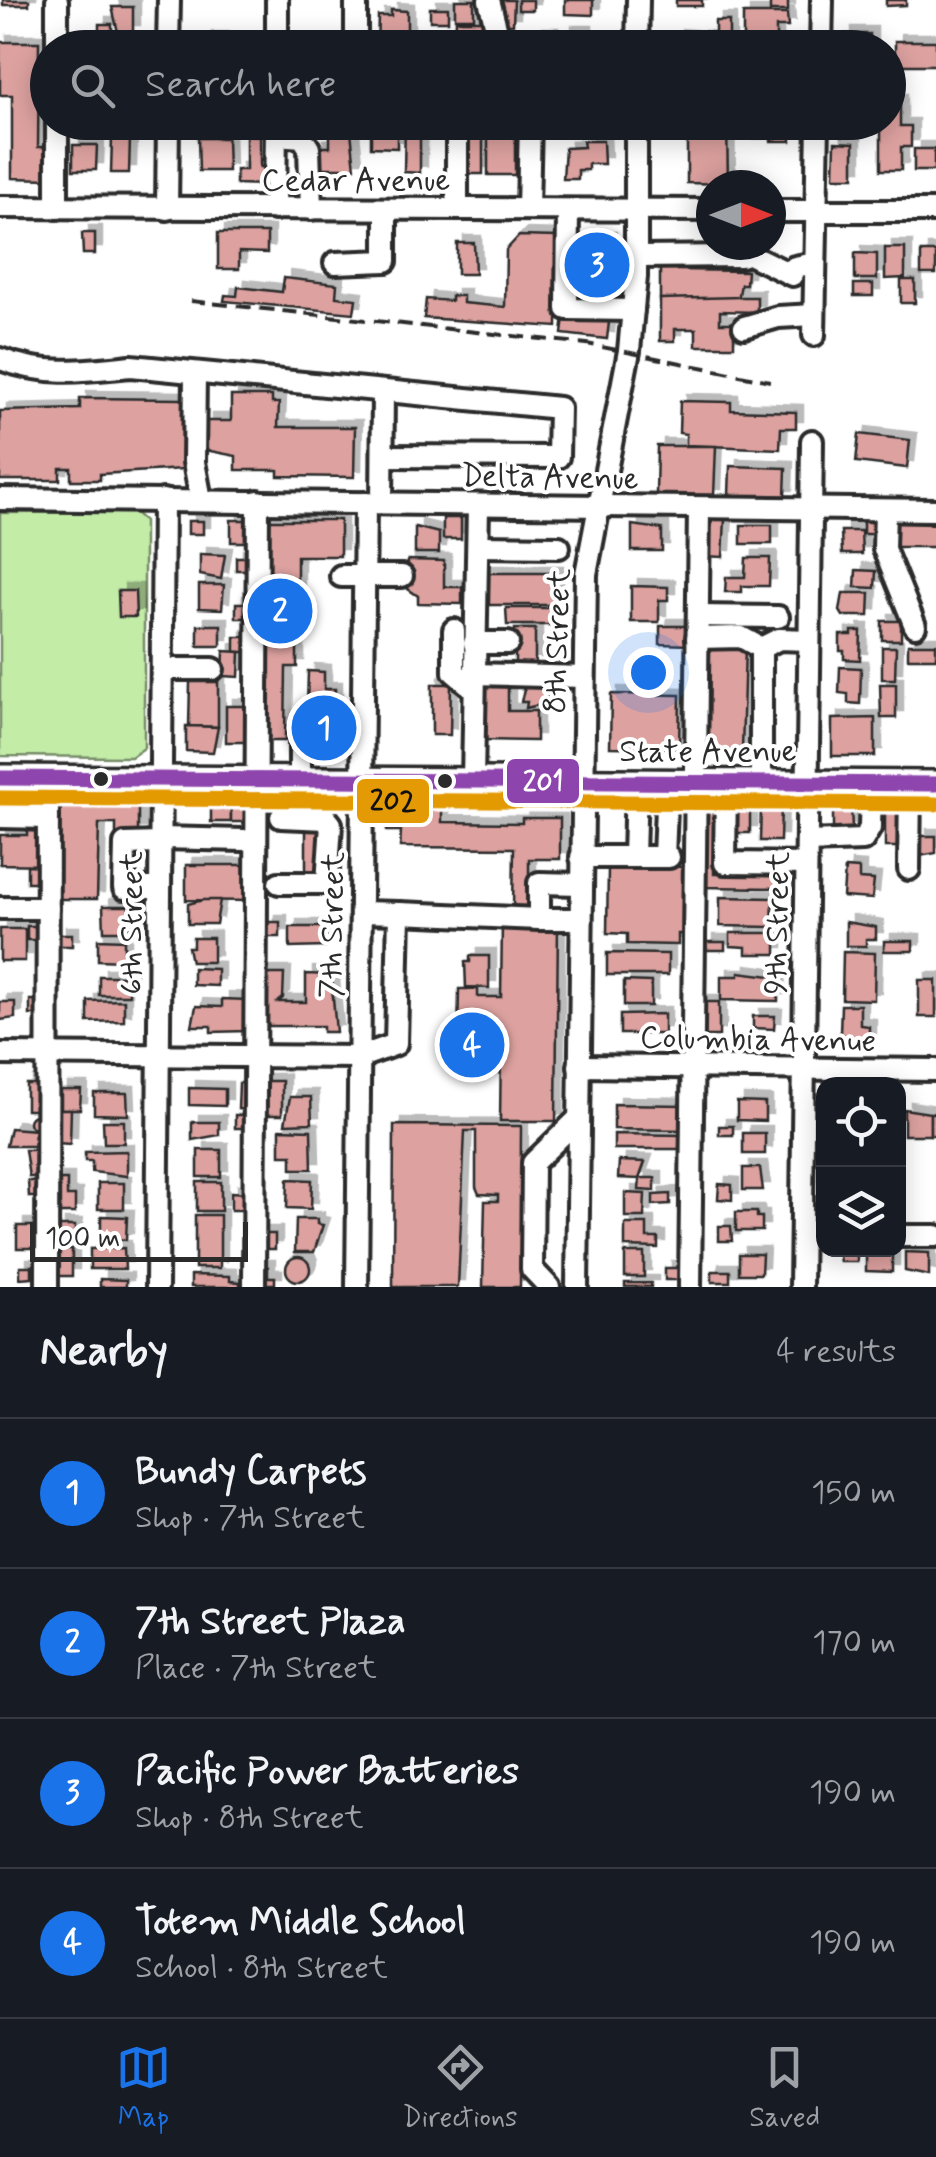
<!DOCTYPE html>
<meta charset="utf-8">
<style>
body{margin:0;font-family:Mynerve,sans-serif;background:#20242c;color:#f1f3f6}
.controls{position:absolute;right:30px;bottom:30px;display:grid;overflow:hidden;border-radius:20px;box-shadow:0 5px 25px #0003}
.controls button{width:90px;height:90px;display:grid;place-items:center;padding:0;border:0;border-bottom:2px solid #363941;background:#171b24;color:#f1f3f6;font:50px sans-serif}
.compass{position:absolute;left:696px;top:170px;width:90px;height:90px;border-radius:50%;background:#171b24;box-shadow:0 5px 25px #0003;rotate:90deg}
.scale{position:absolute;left:30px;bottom:25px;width:218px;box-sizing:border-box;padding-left:10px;border:5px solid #2b2b2b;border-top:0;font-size:28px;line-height:35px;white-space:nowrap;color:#2b2b2b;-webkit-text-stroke:8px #fff;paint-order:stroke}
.you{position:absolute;left:648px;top:672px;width:35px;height:35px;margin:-25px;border:8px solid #fff;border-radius:50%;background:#1a73e8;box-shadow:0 0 0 15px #1a73e833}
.badge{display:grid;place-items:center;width:65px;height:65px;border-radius:50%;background:#1a73e8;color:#fff;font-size:32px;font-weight:700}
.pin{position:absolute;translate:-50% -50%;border:5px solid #fff;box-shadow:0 2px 10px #0006}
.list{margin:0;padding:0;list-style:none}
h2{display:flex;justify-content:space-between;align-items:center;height:130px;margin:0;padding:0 40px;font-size:42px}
h2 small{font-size:32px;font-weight:400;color:#9ea1a6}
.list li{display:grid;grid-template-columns:65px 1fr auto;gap:30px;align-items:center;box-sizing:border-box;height:150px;padding:0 40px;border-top:2px solid #363941}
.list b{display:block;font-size:38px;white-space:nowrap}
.list p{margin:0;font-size:32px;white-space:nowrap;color:#9ea1a6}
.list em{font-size:32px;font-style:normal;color:#9ea1a6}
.icon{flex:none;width:55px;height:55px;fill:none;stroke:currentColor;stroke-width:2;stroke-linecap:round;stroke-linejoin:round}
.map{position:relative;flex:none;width:936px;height:1287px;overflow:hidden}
.search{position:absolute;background:#171b24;box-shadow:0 5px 25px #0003;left:30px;right:30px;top:30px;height:110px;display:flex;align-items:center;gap:25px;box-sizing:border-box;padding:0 35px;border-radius:55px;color:#9ea1a6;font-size:38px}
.sheet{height:730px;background:#171b24}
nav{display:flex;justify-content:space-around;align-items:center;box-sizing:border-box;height:140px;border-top:2px solid #363941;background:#171b24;font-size:28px;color:#9ea1a6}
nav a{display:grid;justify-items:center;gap:5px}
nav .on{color:#1a73e8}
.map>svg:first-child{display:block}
.green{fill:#c3eca7;stroke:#778c69;stroke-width:2.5}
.building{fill:#dda2a0;stroke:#2b2b2b;stroke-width:2.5;filter:url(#shadow)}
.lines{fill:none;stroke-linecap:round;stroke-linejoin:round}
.minor-casing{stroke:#2b2b2b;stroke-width:28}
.major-casing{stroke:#2b2b2b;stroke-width:32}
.minor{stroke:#fff;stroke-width:20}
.major{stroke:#fff;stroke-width:25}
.rail{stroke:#2b2b2b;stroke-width:4;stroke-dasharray:15 8;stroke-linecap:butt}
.bus-1-casing{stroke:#fff;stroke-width:22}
.bus-2-casing{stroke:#fff;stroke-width:22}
.bus-1{stroke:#8e44ad;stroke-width:15}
.bus-2{stroke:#e39a04;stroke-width:15}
.bus-dot{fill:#2b2b2b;stroke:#fff;stroke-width:4}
.labels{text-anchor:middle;stroke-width:8;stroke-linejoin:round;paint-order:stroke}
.street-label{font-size:32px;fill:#2b2b2b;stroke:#fff}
.line-badge{stroke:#fff;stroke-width:4}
.badge-label{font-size:28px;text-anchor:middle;font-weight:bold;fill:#fff}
.pale-badge-label{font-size:28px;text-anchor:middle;font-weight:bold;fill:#111}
</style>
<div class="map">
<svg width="936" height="1287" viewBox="0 0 936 1287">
<defs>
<filter id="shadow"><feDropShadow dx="7" dy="-7" stdDeviation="0" flood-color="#0004"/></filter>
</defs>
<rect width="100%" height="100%" fill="#fff"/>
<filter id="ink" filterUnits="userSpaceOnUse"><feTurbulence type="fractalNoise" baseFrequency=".01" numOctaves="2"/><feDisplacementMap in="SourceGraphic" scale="20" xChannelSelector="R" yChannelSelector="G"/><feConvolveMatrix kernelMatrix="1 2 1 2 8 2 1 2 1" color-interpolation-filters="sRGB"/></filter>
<g filter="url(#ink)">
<path class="green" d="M134,512L144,521V748L131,757L0,756V513Z"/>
<g class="building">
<rect x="3" y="0" width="26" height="5"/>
<rect x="455" y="0" width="19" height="18"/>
<path d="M497,0H514L513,24H496Z"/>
<rect x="518" y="0" width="15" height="10"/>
<path d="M565,0H593V15L565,14Z"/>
<rect x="676" y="0" width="26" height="6"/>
<rect x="770" y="0" width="18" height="11"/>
<path d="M886,0H906V5L886,6Z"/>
<path d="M112,7H133V32H118Z"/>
<rect x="430" y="8" width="18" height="13"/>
<path d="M391,10L407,11V48H377L378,16H391Z"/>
<path d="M743,14H787L788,27H776V43H743Z"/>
<path d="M456,20H487V48L455,42Z"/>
<path d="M715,21H729V48H671L675,36L715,39Z"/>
<rect x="99" y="24" width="13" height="7"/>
<rect x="565" y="33" width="20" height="15"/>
<rect x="845" y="34" width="25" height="14"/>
<rect x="535" y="35" width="16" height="13"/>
<rect x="88" y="37" width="33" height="11"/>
<rect x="205" y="39" width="24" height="9"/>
<rect x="895" y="41" width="41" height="24"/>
<path d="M0,42H39L38,147H49V179L12,178V95H0Z"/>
<path d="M888,101H900V126H911V147H901V170H881V122H888Z"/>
<path d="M330,122H350L355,168H317V147H330Z"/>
<path d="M371,122H397V148L371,147Z"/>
<path d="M405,122H420V173L404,172Z"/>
<path d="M462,122H483V174H466Z"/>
<rect x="488" y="122" width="27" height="53"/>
<path d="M687,122H727L728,184L687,183Z"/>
<path d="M741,122H769L768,138H741Z"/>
<rect x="771" y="122" width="20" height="19"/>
<path d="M842,122H858L859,136H842Z"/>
<path d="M74,124L91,125V133H74Z"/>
<path d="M246,135L260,136V167H269L265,185L236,184V170H246Z"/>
<path d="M112,137L130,138L129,173H111Z"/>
<path d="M198,138H227L228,171H199Z"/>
<path d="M583,141H603L604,164H588V170H578V179H563L565,148L584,147Z"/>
<path d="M835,142L854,143V177H834Z"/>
<path d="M73,145H97L96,170H73Z"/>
<rect x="914" y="149" width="20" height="22"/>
<path d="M82,233H95V254H83Z"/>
<path d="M218,233H267V253L239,252V269H218Z"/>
<path d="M519,236L558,237L557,327L424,318L426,299L451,301V296H463V303L505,307L506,250Z"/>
<path d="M585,239H609V290L586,291Z"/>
<path d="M457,243H474L475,274H457Z"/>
<path d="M885,248H905V278L885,279Z"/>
<rect x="921" y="252" width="15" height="22"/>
<path d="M855,253L877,254V279H855Z"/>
<path d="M660,264H677V270L747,271L746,284H741L738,300L660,299Z"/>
<path d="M284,278L337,284L336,297L356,299L354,313L224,301L225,295L237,296L238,287L282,292Z"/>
<rect x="901" y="280" width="14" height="23"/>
<rect x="854" y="284" width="19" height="12"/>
<path d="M741,297H757V312L720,311V323H734V346H696V329H675V341H660V299Z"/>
<path d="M564,316L609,322L607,339L562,334Z"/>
<path d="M231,396H272V403H279L278,427H355L354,477L278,476V470H236V456L205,450V421H231Z"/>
<path d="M80,398L183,399V469L100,474V480H71V468H60V480H0V411L80,409Z"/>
<path d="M680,401L731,402V410L796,412V428H781L780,449L686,445V434L679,433Z"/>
<path d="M859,434L910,440L907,468L856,462Z"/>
<path d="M657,446H716L714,496L656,495Z"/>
<path d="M730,466L786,468L785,497L729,496Z"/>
<rect x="443" y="518" width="18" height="21"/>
<path d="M705,518L725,519L723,557L703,556Z"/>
<path d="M231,520H254L253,535H245V542H231Z"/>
<path d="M264,520H340V556H297V667H286L285,741H263Z"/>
<rect x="863" y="520" width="15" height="14"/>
<rect x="188" y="521" width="15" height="13"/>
<path d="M888,523L936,524V547H888Z"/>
<path d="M632,525L662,529V551H632Z"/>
<rect x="741" y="525" width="31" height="19"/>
<path d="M415,527L439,533V553H415Z"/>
<path d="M841,531H861L862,554H842Z"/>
<path d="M200,554L225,555L221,579L200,575Z"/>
<rect x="236" y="557" width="13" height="13"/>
<path d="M746,558H770L769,586H742V592H725L726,577H745Z"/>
<path d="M408,560L444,561V587H462V604L418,603V596L408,589Z"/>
<path d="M856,570L876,571L875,588L855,587Z"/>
<rect x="485" y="573" width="71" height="32"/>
<path d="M199,585H224L222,609L199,608Z"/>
<path d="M631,586L668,587V600H659V622H631Z"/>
<path d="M118,591H135L136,617H119Z"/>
<path d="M843,593H870L869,616H843L840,611Z"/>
<rect x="236" y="603" width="14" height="15"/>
<path d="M506,608H550V625H507Z"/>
<rect x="882" y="621" width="19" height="19"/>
<rect x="198" y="625" width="23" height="21"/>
<path d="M660,626H689V645L660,644Z"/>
<path d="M515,629H535V664L515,663Z"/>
<path d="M852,631H861L860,660L844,659V651H840V635H852Z"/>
<rect x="235" y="637" width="13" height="15"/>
<rect x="908" y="644" width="28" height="14"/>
<path d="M705,645L745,646L742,751L702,750Z"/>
<path d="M882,647H896L895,679H882Z"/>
<path d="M224,651L240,652L239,677L223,676Z"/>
<path d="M840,667L861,668L860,704L848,703V694L839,693Z"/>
<path d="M308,671L324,672V689H335V706H307Z"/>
<path d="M526,681H548L547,703L526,708L527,702H521Z"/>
<path d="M190,682H218V727L189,726Z"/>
<path d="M432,684H451L450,735H432Z"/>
<path d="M880,684H896V718H881Z"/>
<path d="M483,685H508V711H536V741L482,740Z"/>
<path d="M611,694L680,695L679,748L610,747Z"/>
<rect x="226" y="706" width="22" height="36"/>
<path d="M308,714L340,715L339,741L307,740Z"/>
<path d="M875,718V756H832V719Z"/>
<path d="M186,726L218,727L213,752L186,751Z"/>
<path d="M57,797H138V834H116V824H99L97,899H57Z"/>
<rect x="211" y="797" width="20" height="25"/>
<rect x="231" y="797" width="20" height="25"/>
<path d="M701,804L714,805V874H780V888L701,887Z"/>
<rect x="885" y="804" width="19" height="43"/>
<path d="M387,805L442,806V822L522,823V818H560V859H529V908H513L514,848L400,847L401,831H387Z"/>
<path d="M761,805H781L780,841H760Z"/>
<path d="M833,805H851L852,830H833Z"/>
<rect x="733" y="809" width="17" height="24"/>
<path d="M306,826H326L327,873H306Z"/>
<path d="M27,831L45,832L44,865L0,864V835H27Z"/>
<path d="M920,836H936V853L920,856Z"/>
<path d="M638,862L689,868L688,934H678V945L627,944V934L607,933L608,868H638Z"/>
<path d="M27,865L43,866V882H27Z"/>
<path d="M186,865H250V901L186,900Z"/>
<path d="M845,868L859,869V879L874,880L872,899L843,897Z"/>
<path d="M720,897L773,898L772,927L720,926Z"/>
<path d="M203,900H220L216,924H188V904Z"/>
<path d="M103,906H129V931H104Z"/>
<rect x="268" y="922" width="12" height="15"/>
<path d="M502,922L558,923L556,1121H500L501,1044H487V1038H458L459,989H478V997H501Z"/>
<path d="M846,922L876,927V939H866V946H846Z"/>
<rect x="27" y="926" width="15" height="14"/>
<path d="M290,927H326V947L290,948Z"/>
<rect x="0" y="929" width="25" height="32"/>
<path d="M730,933H776V954H746V947L730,946Z"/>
<rect x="59" y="934" width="13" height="12"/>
<path d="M193,938H213V962H191L188,947H193Z"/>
<path d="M98,939L124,940V961L98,960Z"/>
<rect x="884" y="941" width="29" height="10"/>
<rect x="706" y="942" width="19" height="8"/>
<path d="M843,952L875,953L874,1000L842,999Z"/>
<path d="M607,953L668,954V975H607Z"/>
<path d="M470,956H489V988L466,987L465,962H470Z"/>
<path d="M193,968L217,969V986L193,985Z"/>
<path d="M739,972L779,977L778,1001L721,1000V976H739Z"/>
<path d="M261,974H284L283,998L278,1002H306V974L331,975L336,1032H323V1026H260Z"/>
<rect x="99" y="976" width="30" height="19"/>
<rect x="919" y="980" width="17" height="37"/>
<path d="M624,981L651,982V1006H624Z"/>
<path d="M222,999L248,1000L247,1031L211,1032V1026H192L196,1006L222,1007Z"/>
<rect x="30" y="1000" width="12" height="15"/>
<path d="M124,1000V1021L88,1022V1001Z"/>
<path d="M0,1002H15V1018L0,1020Z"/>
<rect x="701" y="1002" width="18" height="34"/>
<path d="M841,1005H860V1025L869,1026V1040L840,1034Z"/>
<path d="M664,1014V1034H620V1015Z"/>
<path d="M753,1016H775L774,1029L753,1028Z"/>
<rect x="256" y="1081" width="26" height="34"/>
<path d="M239,1083H251L250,1110L238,1109Z"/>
<path d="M26,1084H42L43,1110H26Z"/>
<path d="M189,1088L225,1089V1106L189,1105Z"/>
<path d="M61,1090H81L80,1109H61Z"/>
<path d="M94,1093H127L128,1115L94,1114Z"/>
<path d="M290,1097H311L312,1123L285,1124Z"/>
<path d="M737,1102L765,1103V1121L737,1120Z"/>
<path d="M614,1104L685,1105L684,1130L614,1129Z"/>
<path d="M59,1109H71L70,1144L57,1143Z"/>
<path d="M904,1109L930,1113V1135H904Z"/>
<rect x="930" y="1113" width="6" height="22"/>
<circle cx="36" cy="1122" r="7"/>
<rect x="235" y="1115" width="15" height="13"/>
<path d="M103,1121H124V1143H104Z"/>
<path d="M192,1122H219V1135L192,1140Z"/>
<path d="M394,1125L521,1126L520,1287H483L485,1201H498V1195L479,1194L476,1187V1131H465L458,1287H393Z"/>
<rect x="719" y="1126" width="14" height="9"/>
<path d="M10,1128L36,1130V1146H6Z"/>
<path d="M280,1129L311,1130L312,1169H292V1155H280Z"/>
<rect x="743" y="1133" width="22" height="21"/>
<path d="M614,1134L683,1135L682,1149H614Z"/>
<path d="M25,1150H42L41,1177H29Z"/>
<rect x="198" y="1150" width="23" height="27"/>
<path d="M127,1151V1176L92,1172V1161H85V1152Z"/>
<path d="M619,1161L645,1162L639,1179L618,1178Z"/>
<path d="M743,1168H760L763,1190H743Z"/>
<path d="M640,1178H655V1191L639,1190Z"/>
<path d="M288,1179L312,1180L311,1209L287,1208Z"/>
<path d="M56,1180H67V1196H75V1213H56Z"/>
<path d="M28,1181H42V1197H29Z"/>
<rect x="197" y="1182" width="24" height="29"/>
<rect x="98" y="1183" width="26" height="26"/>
<path d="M719,1184L732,1185V1200L718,1199Z"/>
<path d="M231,1192L248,1193V1210H231Z"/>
<path d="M625,1193L645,1194L644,1217H625Z"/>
<path d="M670,1194V1204L653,1205V1195Z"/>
<path d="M736,1212H757V1217H762V1231H736Z"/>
<rect x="195" y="1215" width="25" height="53"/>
<path d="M101,1216L127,1217L126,1240L101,1239Z"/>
<path d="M296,1219H317V1224L323,1225L314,1252H295Z"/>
<path d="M625,1224H647V1238H658V1248L625,1247Z"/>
<rect x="17" y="1226" width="18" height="22"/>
<rect x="58" y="1226" width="17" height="16"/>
<path d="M719,1226H731L732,1241H719Z"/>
<rect x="261" y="1234" width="14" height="15"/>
<path d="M124,1248L125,1269H90V1249Z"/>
<rect x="58" y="1249" width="14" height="27"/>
<path d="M838,1250H857V1262H840Z"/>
<path d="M905,1252L929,1253V1276L905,1271Z"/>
<rect x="625" y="1253" width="19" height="24"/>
<path d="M866,1253H892V1272L866,1271Z"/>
<path d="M739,1254H762L761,1274H739Z"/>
<circle cx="298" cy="1269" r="12"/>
<path d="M20,1266H32V1277L20,1278Z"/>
<path d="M257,1267H268V1277H275V1284H257Z"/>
<path d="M665,1268H679L678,1280H665Z"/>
<rect x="712" y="1271" width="18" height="11"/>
<path d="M191,1275L230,1276V1281L240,1282V1287H191Z"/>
<path d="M100,1279L126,1280V1287H100Z"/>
<rect x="625" y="1283" width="26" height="4"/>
</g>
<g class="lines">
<defs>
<g id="minor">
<path d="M356,0V46"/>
<path d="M489,0L501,47"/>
<path d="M57,48V0"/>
<path d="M168,48L169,0"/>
<path d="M277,48V0"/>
<path d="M637,48L638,0"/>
<path d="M821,48L822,0"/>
<path d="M276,135L302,137L309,148L311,209"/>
<path d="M0,207L711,210"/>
<path d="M57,208V122"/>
<path d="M167,209L168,122"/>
<path d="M275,209L276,124"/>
<path d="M457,209V122"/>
<path d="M528,209L530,122"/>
<path d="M568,210L567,309L633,310"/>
<path d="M771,211H936"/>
<path d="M743,251L792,275L795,267L815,263"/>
<path d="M636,257L741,256L743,251"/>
<path d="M335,263L386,261V209"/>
<path d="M744,327L778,317L814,315"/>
<path d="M814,335L818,122"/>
<path d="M0,359C45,376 83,371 131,366L559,408L558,457L383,456"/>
<path d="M195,373L194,462L201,500"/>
<path d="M0,499L936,510"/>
<path d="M382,503L383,392"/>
<path d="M885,510L884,549L915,626"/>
<path d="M478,546L559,547"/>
<path d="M341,576H402"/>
<path d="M698,616L778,617"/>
<path d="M454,630V672L473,688"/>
<path d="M697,638L741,637L761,648"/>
<path d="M474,643H508"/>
<path d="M162,669H213"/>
<path d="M474,674L584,677"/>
<path d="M300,746V780"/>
<path d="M473,781L478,505"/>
<path d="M726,783L725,863L806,864"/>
<path d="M761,783V648L779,639L809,640"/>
<path d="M0,817L48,818"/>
<path d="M160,838L244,840"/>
<path d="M807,842L863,840L870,828L871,784"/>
<path d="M160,843L125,844L124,888H160"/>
<path d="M581,857H669"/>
<path d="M634,857L636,782"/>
<path d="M664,857L667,782"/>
<path d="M909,869L910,784"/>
<path d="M279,883H327L331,824L327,819L281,817"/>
<path d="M581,884L539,883V919H581"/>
<path d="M0,908H48"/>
<path d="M399,913L539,919"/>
<path d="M0,1054L360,1057L396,1044L399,913L361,912"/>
<path d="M579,1066L936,1070"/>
<path d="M898,1236H936"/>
<path d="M47,1287L48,779"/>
<path d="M157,1287L163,500"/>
<path d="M254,1287L258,501"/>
<path d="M357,1287L365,503"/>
<path d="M549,1287L532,1269L533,1163L579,1118"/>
<path d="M577,1287L586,574L629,351L636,277V122"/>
<path d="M690,1287L699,508"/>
<path d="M801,1287L812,441"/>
</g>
<path id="major" d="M0,778L936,784"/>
</defs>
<use href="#minor" class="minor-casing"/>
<use href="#major" class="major-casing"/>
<use href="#minor" class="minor"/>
<use href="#major" class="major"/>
<path class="rail" d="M191,301L587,344L770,381"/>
<defs>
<path id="bus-1" d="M0,778L936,784"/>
<path id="bus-2" d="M0,798L936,804"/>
</defs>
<use href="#bus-1" class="bus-1-casing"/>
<use href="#bus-2" class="bus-2-casing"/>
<use href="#bus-1" class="bus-1"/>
<use href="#bus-2" class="bus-2"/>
</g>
</g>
<g class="bus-dot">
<circle cx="101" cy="779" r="9"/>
<circle cx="445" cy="781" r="9"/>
</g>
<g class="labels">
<g class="street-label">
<text x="356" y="190">Cedar Avenue</text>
<text transform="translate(550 476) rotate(1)" y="11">Delta Avenue</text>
<text transform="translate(556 641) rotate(-88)" y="11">8th Street</text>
<text x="708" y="761">State Avenue</text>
<text transform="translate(130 923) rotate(-90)" y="11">6th Street</text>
<text transform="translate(776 923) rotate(-89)" y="11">9th Street</text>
<text transform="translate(331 925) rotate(-89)" y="11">7th Street</text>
<text transform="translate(758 1038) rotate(1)" y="11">Columbia Avenue</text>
</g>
</g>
<g class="line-badge">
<rect x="505" y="757" width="76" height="48" rx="10" fill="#8e44ad"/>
<rect x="355" y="777" width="76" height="48" rx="10" fill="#e39a04"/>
</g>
<g class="badge-label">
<text x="543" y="791">201</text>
</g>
<g class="pale-badge-label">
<text x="393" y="810">202</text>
</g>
</svg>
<div class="controls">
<button><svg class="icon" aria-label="locate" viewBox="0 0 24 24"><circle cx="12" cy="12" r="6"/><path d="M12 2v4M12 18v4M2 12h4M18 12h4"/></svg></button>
<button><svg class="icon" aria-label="layers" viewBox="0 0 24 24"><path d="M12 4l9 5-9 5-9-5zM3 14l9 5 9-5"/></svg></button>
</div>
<svg class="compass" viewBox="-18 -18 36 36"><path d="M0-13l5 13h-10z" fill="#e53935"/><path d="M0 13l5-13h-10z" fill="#9ea1a6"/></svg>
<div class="scale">100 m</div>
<div class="you"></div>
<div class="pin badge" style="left:324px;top:728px">1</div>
<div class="pin badge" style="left:280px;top:611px">2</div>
<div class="pin badge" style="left:597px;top:265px">3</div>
<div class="pin badge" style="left:472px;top:1045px">4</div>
<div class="search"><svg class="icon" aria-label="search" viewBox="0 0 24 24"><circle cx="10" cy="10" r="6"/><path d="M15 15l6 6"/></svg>Search here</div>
</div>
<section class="sheet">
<h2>Nearby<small>4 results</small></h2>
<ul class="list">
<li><span class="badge">1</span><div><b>Bundy Carpets</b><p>Shop · 7th Street</p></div><em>150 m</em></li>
<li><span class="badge">2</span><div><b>7th Street Plaza</b><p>Place · 7th Street</p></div><em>170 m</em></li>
<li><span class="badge">3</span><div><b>Pacific Power Batteries</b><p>Shop · 8th Street</p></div><em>190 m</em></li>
<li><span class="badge">4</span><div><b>Totem Middle School</b><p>School · 8th Street</p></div><em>190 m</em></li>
</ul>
</section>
<nav>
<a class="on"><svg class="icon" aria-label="map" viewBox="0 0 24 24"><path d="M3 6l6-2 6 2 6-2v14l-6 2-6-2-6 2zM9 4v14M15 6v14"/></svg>Map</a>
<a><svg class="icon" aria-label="directions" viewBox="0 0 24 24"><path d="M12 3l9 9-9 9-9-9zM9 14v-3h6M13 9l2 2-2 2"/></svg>Directions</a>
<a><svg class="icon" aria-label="saved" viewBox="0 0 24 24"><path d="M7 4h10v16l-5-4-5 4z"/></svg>Saved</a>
</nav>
